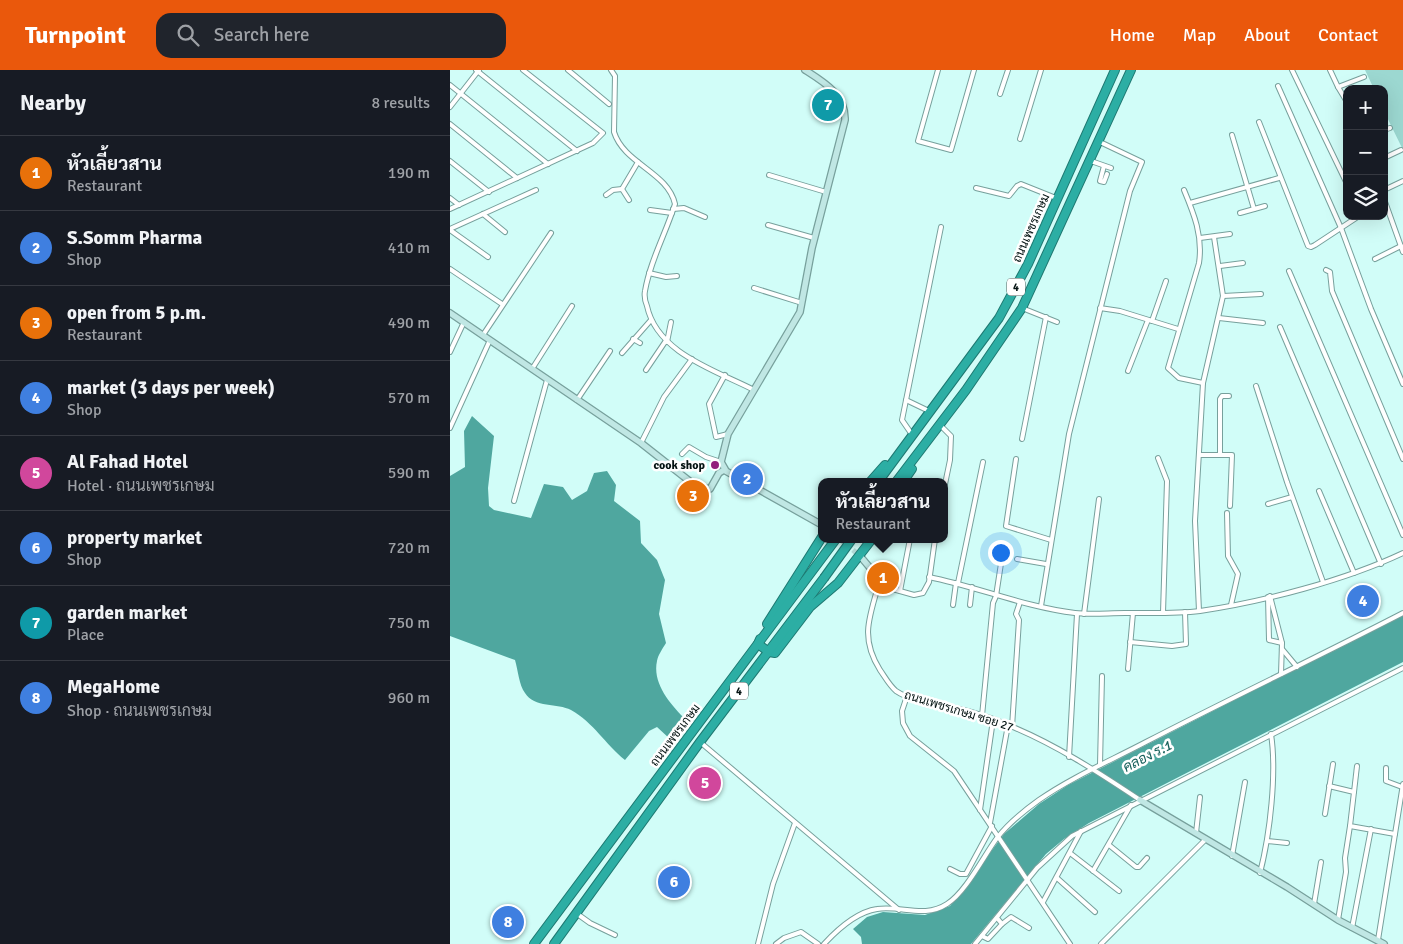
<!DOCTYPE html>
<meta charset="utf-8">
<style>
body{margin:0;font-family:Signika,Sarabun,sans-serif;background:#20242c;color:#f1f3f6}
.controls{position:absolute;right:15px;top:15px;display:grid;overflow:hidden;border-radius:10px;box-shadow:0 5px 20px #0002}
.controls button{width:45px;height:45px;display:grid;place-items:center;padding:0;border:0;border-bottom:1px solid #363941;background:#171b24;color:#f1f3f6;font:25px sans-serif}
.you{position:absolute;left:550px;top:482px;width:18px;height:18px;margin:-12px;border:4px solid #fff;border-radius:50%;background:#1a73e8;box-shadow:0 0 0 8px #1a73e833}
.badge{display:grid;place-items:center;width:32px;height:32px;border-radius:50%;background:#ea580c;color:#fff;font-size:16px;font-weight:700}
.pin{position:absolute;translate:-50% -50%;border:2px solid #fff;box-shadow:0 1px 5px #0006}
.popup{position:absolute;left:368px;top:408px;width:130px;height:65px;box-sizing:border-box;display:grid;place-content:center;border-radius:10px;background:#171b24;filter:drop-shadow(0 1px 4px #0005);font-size:16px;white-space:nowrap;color:#9ea1a6}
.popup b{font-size:19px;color:#f1f3f6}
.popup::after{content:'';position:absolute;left:50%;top:100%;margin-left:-10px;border:10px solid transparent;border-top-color:#171b24}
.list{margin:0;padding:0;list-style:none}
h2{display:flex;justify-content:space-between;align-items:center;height:65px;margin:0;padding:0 20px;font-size:21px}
h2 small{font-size:16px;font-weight:400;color:#9ea1a6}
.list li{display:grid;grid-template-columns:32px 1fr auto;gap:15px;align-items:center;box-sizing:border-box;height:75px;padding:0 20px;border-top:1px solid #363941}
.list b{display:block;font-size:19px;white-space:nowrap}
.list p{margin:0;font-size:16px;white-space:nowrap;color:#9ea1a6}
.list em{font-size:16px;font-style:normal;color:#9ea1a6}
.icon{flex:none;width:28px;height:28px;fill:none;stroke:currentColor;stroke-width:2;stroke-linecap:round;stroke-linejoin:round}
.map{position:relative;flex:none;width:953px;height:874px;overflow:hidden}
header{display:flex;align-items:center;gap:30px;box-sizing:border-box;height:70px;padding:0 25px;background:#ea580c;color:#fff}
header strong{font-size:24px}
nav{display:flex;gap:28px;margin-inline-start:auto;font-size:18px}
.search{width:350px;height:45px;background:#20242c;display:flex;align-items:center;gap:12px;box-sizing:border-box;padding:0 18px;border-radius:15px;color:#9ea1a6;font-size:19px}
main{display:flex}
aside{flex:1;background:#171b24}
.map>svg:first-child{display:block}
.green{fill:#9cd8d1}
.water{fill:#4fa79f}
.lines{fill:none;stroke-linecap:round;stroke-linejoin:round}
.secondary-tunnel{stroke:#b2dad6;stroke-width:5.5;stroke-dasharray:5.5 3;stroke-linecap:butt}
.street-casing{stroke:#77a09c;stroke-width:6}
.secondary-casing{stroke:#77a09c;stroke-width:8}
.highway-casing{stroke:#1e7871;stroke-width:10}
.street{stroke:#fff;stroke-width:4}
.secondary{stroke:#c0e7e4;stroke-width:5.5}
.highway{stroke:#2caea4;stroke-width:8}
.highway-bridge-casing{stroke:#1e7871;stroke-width:10;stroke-linecap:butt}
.highway-bridge{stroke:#2caea4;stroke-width:8}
.poi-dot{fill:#931e7c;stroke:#fff;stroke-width:2}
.labels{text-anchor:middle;stroke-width:5;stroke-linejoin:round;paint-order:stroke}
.shield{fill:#fff;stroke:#4f5a59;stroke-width:1}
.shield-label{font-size:11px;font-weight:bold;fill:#041312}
.street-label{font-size:12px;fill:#041312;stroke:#fff}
.poi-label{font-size:12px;font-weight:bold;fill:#041312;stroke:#fff;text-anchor:end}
.water-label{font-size:14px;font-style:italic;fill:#17605b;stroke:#fff}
</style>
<header>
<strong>Turnpoint</strong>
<div class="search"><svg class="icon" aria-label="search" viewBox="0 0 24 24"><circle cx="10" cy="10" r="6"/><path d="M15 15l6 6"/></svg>Search here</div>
<nav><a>Home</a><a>Map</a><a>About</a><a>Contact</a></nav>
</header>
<main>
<aside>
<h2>Nearby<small>8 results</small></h2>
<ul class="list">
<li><span class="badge" style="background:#e8710a">1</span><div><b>หัวเลี้ยวสาน</b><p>Restaurant</p></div><em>190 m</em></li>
<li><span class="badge" style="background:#3f7fe0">2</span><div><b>S.Somm Pharma</b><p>Shop</p></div><em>410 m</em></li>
<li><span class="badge" style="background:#e8710a">3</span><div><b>open from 5 p.m.</b><p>Restaurant</p></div><em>490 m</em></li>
<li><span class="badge" style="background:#3f7fe0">4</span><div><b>market (3 days per week)</b><p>Shop</p></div><em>570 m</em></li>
<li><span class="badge" style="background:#d1479c">5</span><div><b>Al Fahad Hotel</b><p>Hotel · ถนนเพชรเกษม</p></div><em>590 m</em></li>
<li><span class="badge" style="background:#3f7fe0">6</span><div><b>property market</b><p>Shop</p></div><em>720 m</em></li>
<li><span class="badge" style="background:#0f9aa8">7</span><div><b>garden market</b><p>Place</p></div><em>750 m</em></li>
<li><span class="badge" style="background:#3f7fe0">8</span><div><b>MegaHome</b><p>Shop · ถนนเพชรเกษม</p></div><em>960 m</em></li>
</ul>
</aside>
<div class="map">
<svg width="953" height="874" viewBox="0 0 953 874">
<rect width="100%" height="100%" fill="#d1fdf8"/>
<path class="green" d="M915,0H953V80L934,41V19H924Z"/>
<g class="water">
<path d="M22,346L44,366L38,418L39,436L44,440L81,448L94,414L113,417L122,430L137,421L144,403L157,401L166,415L164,431L190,451L191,473L207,490L215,510L209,544L216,573C213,578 208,585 207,591C202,614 221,635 236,650L220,669L207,657L199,661L175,690C155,674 144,653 121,640C108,633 84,638 75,623C69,615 68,600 65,590L0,566V406L15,397L14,361Z"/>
<path d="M953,544V592L639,753L614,769L596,784L521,874H412L411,867L403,859L417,847L433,842L475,845L500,836L554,764L589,734L618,715Z"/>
</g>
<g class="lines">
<path class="secondary-tunnel" d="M390,469L410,486"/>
<defs>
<g id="street">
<path d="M26,0L127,81"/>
<path d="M118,0L159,34"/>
<path d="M161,0L165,6L164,62C174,94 218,102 225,134C216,163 200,191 195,221C194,226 195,231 197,236C207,283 265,300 304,320"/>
<path d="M488,0L468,71L501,80L524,0"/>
<path d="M842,0L897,114"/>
<path d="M880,0L888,17L914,7"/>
<path d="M0,15L98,94"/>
<path d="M828,16L891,158L921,239L953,314"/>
<path d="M888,17L897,32"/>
<path d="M550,24L558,0"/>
<path d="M0,37L29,0"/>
<path d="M809,52L858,176L861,177L865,175L909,146"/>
<path d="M0,54L67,108"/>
<path d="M934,60L940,58"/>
<path d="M782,65L804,139"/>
<path d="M570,69L591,0"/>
<path d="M934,88L951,80"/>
<path d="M0,91L39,122"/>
<path d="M641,91L661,98"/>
<path d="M654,96L650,111L654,112L657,104"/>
<path d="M319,105L376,122"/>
<path d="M526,118L559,126L567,116L571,114L606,128"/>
<path d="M734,120C744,144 753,166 749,193L718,298L729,308L753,313"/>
<path d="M934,120L953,111"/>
<path d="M156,125L163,120L172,119"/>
<path d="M0,128L9,135"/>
<path d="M934,129L953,182"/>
<path d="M179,130L172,119L188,92"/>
<path d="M740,133L829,108"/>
<path d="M0,139L143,73L153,63L73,0"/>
<path d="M223,139L234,138L255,147"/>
<path d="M200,140L222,143"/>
<path d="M790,143L815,136"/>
<path d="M33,144L55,162"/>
<path d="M318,155L364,168"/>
<path d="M0,159L86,120"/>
<path d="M0,160L38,187"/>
<path d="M750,168L780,164"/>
<path d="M925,189L951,176"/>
<path d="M770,196L793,193"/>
<path d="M0,199L52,234"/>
<path d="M876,200L880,202L882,221L953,389"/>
<path d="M839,201L953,465"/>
<path d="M199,203L216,207L227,206"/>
<path d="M304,218L352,233"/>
<path d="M773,226L811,224"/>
<path d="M572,238L607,252"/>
<path d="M650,238L670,241L728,259"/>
<path d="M769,248L813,253"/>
<path d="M702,251L716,211"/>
<path d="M830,257L931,494"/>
<path d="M33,265L101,163"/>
<path d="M183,269L190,273"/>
<path d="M217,272L221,252"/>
<path d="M0,282L14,252"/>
<path d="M172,283L201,250"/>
<path d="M82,299L122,236"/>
<path d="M196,300L217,269"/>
<path d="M678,301L698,250"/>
<path d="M275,305L259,334L266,367L278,364"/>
<path d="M806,316L837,412L873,512"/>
<path d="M127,330L160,281"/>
<path d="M456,330L481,342"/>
<path d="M490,355L501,366L500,390L494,419"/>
<path d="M0,358L40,270"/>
<path d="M463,366L452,350L491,157"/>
<path d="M572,369L596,247"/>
<path d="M191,373L214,327L242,289"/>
<path d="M232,384L239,377L256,387L271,392"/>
<path d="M749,385H782L780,436"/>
<path d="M770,385V329L772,326H779"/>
<path d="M708,388L717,411L713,543"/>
<path d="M566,389L556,456L601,470"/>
<path d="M869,421L904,503"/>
<path d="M64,431L97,310"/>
<path d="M818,434L842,427"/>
<path d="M777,443L778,486L788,504L781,535"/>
<path d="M485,469L479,512L473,523L464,525L432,516L428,517C418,550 411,570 430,600C435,607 439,615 446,621C461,631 483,634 500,637C520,641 540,647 558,655C605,674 648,702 690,730"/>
<path d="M567,489L596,494"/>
<path d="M479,507C528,517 575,537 625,543C641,545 658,543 675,543C699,543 725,544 750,541C813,532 896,510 953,483"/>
<path d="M508,513L533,392"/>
<path d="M450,521L460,469"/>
<path d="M820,526L832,573"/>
<path d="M818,527L819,570L832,573L831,604"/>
<path d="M503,535L506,513"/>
<path d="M520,535L522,517"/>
<path d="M591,536L619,364L680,121L692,92L650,72"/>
<path d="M749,541L745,451L753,313L773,226L764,167"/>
<path d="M634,544L649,429"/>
<path d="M680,572L722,576L736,574L735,542"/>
<path d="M832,579L847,597"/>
<path d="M678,599L683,543"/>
<path d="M457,626L452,641L453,653L460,666L504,701L620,874"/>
<path d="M532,646L543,533L546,526L554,474"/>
<path d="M562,657L569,550L566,544L570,532"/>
<path d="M250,672L449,840"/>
<path d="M619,687L627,544"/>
<path d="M650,695L652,606"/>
<path d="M936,698V711L952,717"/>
<path d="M879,716L904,722L900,756L945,764"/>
<path d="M904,722L907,696"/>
<path d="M530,740L543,650"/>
<path d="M875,744L883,694"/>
<path d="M540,753L558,655"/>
<path d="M746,763L750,727"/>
<path d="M817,771L837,773"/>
<path d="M659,775L686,797H689L697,788"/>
<path d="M620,783L669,821"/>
<path d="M782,786L795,712"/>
<path d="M500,799L510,804H516L542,756"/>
<path d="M643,801L681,735"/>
<path d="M810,803C820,764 827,703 821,664"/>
<path d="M607,808L645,842"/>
<path d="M593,832L631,761"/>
<path d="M864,834L871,792"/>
<path d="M126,843L140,853L165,865"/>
<path d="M888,850L896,802L895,788L900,756"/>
<path d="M552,854L561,847L579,858"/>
<path d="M902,858L921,759"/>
<path d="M532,866L538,869L552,854L547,848"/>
<path d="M928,870L953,714"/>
<path d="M308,874L323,814L345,753"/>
<path d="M326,874L334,868L351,862L368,874"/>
<path d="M374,874C387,860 406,842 427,839C451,835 474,849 497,834C516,822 533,787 547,768C558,754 575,740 589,730C622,707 660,691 696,672C781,628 868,587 953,543"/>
<path d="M525,874L587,798L622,766L953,598"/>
<path d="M651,874L756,769"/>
</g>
<g id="secondary">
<path d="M0,243L191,373L247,417L260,419L269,403L274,400L372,455"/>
<path d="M275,399L271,392L278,364L350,242L362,178L395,50C396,25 374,12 355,0"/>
<path d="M410,486L421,499L428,517"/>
<path d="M690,730L837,817L888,850L934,874"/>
</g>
<g id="highway">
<path d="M420,412L435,395"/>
<path d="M428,412L549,248L578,194L665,0"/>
<path d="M446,412L516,320L572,238L681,0"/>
<path d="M453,412L462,399"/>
<path d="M317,554L372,467"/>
<path d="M310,569L308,574L319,582L325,583L360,537L388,513L422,469"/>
<path d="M84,874L386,469"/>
<path d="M104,874L250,672L374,508"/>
</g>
</defs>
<use href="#street" class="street-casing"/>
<use href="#secondary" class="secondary-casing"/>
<use href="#highway" class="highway-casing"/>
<use href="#street" class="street"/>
<use href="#secondary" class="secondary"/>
<use href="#highway" class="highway"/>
<defs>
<path id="highway-bridge" d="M374,508L402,469"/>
</defs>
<use href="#highway-bridge" class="highway-bridge-casing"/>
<use href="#highway-bridge" class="highway-bridge"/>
</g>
<circle class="poi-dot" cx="265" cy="395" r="5"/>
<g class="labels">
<g class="shield">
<rect x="557" y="208.5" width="18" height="17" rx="4"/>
<rect x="280" y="612.5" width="18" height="17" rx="4"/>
</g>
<g class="shield-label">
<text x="566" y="221">4</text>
<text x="289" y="625">4</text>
</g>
<g class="street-label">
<text transform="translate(581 158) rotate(-66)" y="4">ถนนเพชรเกษม</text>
<text transform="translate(509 641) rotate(17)" y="4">ถนนเพชรเกษม ซอย 27</text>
<text transform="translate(225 665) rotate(-53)" y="4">ถนนเพชรเกษม</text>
</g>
<g class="poi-label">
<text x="255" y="399">cook shop</text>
</g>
<g class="water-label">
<text transform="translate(697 686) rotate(-27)" y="5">คลอง ร.1</text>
</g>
</g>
</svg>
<div class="controls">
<button>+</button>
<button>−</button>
<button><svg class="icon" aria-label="layers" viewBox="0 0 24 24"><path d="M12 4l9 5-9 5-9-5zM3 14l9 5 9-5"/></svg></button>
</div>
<div class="you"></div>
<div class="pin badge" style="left:433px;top:508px;background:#e8710a">1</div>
<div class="popup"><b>หัวเลี้ยวสาน</b>Restaurant</div>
<div class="pin badge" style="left:297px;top:409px;background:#3f7fe0">2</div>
<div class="pin badge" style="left:243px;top:426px;background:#e8710a">3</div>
<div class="pin badge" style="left:913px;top:531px;background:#3f7fe0">4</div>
<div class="pin badge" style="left:255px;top:713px;background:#d1479c">5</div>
<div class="pin badge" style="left:224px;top:812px;background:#3f7fe0">6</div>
<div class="pin badge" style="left:378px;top:35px;background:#0f9aa8">7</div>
<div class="pin badge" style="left:58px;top:852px;background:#3f7fe0">8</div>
</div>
</main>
